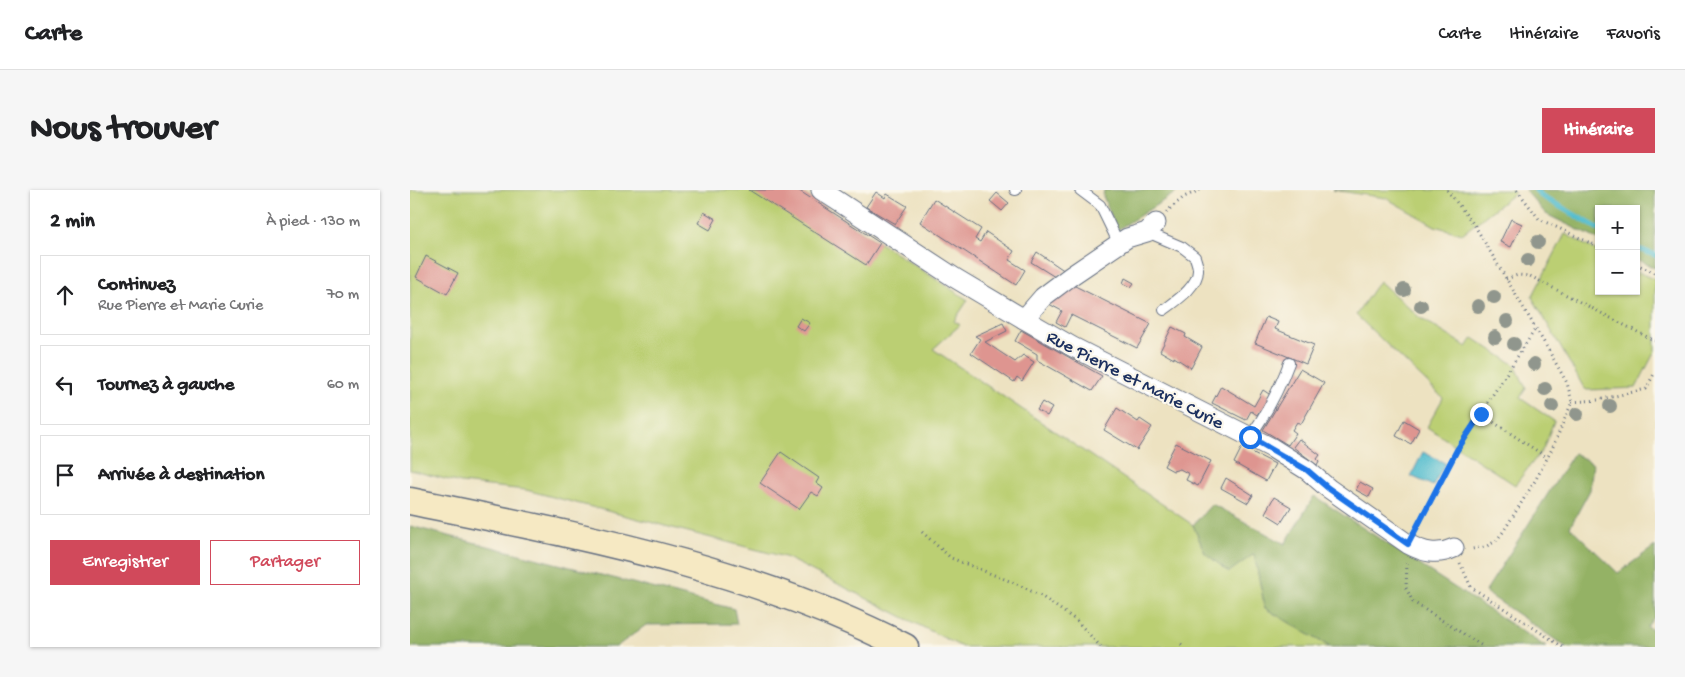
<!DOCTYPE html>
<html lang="fr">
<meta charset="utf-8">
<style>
body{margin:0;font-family:"Gochi Hand",sans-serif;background:#f6f6f6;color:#202124}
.controls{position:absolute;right:15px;top:15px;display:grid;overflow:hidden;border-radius:0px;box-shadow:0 1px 4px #0004}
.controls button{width:45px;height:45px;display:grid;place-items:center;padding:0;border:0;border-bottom:1px solid #e0e0e0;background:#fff;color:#202124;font:25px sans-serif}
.stop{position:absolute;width:15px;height:15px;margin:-11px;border:4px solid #1a73e8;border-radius:50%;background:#fff}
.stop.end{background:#1a73e8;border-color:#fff;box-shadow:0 1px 5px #0008}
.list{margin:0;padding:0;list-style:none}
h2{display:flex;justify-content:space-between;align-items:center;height:65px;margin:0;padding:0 20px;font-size:21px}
h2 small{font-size:16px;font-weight:400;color:#757577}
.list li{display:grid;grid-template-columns:32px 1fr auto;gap:15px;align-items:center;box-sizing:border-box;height:80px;margin:0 10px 10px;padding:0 10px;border:1px solid #e0e0e0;border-radius:0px}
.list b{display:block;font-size:19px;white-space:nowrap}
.list p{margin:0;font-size:16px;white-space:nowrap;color:#757577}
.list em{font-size:16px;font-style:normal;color:#757577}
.actions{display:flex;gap:10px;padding:15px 20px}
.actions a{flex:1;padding:11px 0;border:1px solid #d1495b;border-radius:0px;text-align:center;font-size:18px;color:#d1495b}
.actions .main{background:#d1495b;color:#fff}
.icon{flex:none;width:28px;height:28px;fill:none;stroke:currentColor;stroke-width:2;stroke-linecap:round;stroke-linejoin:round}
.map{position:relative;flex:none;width:1245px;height:457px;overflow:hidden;border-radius:0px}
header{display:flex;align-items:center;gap:30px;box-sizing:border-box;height:70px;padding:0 25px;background:#fff;border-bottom:1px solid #e0e0e0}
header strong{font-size:24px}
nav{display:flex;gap:28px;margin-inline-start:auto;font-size:18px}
.intro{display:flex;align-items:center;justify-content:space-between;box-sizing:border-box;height:120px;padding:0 30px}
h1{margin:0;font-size:35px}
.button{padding:12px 22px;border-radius:0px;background:#d1495b;color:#fff;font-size:18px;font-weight:700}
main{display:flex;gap:30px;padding:0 30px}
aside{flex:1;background:#fff;border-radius:0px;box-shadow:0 1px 4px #0004}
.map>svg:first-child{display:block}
.green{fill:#bbcf73;stroke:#6b7f68}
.forest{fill:#94b265;stroke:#587062}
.water{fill:#51bccd;stroke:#367696}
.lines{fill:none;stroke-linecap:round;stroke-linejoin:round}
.stream{stroke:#51bccd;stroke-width:5.5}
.building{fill:#de9590}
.lane-casing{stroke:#646e81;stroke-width:12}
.street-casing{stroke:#646e81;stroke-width:21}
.secondary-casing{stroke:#646e81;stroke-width:29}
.path{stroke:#646e81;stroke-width:3;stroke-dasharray:1 4;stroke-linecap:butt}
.lane{stroke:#fff;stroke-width:10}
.street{stroke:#fff;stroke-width:19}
.secondary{stroke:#f6e9c3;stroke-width:26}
.tree{fill:#90968d}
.route{stroke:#1a73e8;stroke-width:6}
.labels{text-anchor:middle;stroke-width:4.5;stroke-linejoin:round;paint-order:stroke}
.street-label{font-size:19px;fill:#1b2f5e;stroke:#fbf7ec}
</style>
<header>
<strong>Carte</strong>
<nav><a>Carte</a><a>Itinéraire</a><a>Favoris</a></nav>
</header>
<div class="intro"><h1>Nous trouver</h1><a class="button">Itinéraire</a></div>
<main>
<aside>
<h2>2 min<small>À pied · 130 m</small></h2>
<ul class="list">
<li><svg class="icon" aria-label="ahead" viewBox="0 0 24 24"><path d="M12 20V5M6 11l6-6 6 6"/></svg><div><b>Continuez</b><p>Rue Pierre et Marie Curie</p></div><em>70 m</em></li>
<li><svg class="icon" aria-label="left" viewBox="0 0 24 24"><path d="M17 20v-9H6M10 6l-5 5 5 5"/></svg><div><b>Tournez à gauche</b></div><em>60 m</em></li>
<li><svg class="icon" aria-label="arrive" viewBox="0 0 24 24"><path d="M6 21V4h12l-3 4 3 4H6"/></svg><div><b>Arrivée à destination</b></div></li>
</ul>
<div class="actions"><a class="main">Enregistrer</a><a>Partager</a></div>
</aside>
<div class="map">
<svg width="1245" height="457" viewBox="0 0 1245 457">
<rect width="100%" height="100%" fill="#fbf7ec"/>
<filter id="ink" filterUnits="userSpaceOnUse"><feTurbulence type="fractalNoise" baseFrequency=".02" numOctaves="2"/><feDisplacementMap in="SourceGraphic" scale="10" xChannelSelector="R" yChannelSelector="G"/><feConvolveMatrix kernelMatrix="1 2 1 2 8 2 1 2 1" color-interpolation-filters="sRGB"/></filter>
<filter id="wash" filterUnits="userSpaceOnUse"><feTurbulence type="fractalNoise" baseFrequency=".0096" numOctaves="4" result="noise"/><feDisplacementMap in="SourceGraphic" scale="20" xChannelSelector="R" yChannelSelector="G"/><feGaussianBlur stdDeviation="1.12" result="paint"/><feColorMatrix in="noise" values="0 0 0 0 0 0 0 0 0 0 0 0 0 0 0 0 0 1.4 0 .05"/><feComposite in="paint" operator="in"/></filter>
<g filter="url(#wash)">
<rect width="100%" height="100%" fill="#ede2c1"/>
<g class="green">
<path d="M0,0H388L558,110L544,131L550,135L523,159L783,335L795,363H844L855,418L920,457H552L375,367L116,300L51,293L0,280Z"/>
<path d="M923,0H1102L1105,3L1052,44L1025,36L976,8Z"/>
<path d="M1155,44L1189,62V101H1226V81L1245,90V161L1226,198L1177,200L1174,198L1122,107Z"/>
<path d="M969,91L1010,128L1057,157L1063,148L1105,175L1116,198L1110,208L1144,231L1133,259L1105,295L1017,237L1033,208L946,125Z"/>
</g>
<g class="forest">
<path d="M694,0H770L707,40L693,6Z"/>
<path d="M1115,0H1238L1245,1V78L1226,69V19H1189V50L1136,24Z"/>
<path d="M1164,263L1183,274L1180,300L1160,337L1208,383L1245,356V426L1237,437L1245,441V457H1156L1075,402Z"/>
<path d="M904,306L1136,457H920L855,418L844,364L819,382L795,363L783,335L802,314L875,354Z"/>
<path d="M0,336L324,419L327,434L236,435L206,457H0Z"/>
</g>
<path class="water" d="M1013,262L1035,273L1023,296L1001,286Z"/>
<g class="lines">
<g class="stream">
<path d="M1126,0L1130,5L1189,39"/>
<path d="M1226,58L1245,65"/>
</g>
</g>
<g id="blocks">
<g class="building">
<path d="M339,0H388L470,53L456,75Z"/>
<path d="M466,2L475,8L477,4L497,16L485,34L456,17Z"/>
<path d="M587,3L599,13L592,21L580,11Z"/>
<path d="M524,9L571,39L565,49L570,52L576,42L604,61L599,70L615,80L606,95L510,32Z"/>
<path d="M294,22L306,29L300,40L288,33Z"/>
<path d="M1101,29L1112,34L1101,57L1090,52Z"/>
<path d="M627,62L655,81L645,87L621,72Z"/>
<path d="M16,66L48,83L37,104L6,87Z"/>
<path d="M715,88L724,93L721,97L713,93Z"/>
<path d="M661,94L741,134L727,158L661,125L655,137L646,132L652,121L639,114Z"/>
<path d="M856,127L868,132L865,139L904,155L896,174L845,153Z"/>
<path d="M391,128L400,133L394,141L386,136Z"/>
<path d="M593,133L597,141L575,152L605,172L613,165L624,172L612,191L607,187L604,192L561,163L570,149L565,146Z"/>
<path d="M762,137L776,144L775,147L792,157L781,178L764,167V169L750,161Z"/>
<path d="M611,140L692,186L682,201L627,170V164L605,151Z"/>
<path d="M890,179L914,193L891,234L887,232L882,240L886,243L878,255L853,240Z"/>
<path d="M811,196L844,216L853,200L862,206L853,222L850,220L847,225L841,221L836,230L802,213Z"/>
<path d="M632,212L642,218L637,226L627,220Z"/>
<path d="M707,218L728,232L730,229L742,237L727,260L694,240Z"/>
<path d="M994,230L1009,239L1001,254L986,246Z"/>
<path d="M889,249L910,265L907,269L909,271L907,275L883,257Z"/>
<path d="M766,253L801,271L788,296L776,290L779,284L770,279L763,281L754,276Z"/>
<path d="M832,257L865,274L856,291L824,273Z"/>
<path d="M371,262L409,288L406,293L413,298L408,306L401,302L389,319L350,293Z"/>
<path d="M816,288L843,305L838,313L811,298Z"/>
<path d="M950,292L963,299L959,307L946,300Z"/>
<path d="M864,307L881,317L871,333L855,323Z"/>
</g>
</g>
</g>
<g filter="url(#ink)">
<use href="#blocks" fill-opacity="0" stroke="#646e81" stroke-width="1"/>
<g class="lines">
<defs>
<g id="lane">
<path d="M605,0H606"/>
<path d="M670,0L690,15L709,54"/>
<path d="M737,42L772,57L785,67C786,71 788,75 788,79C789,96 766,111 754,120"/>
<path d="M840,247C856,224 869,200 879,173"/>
</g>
<g id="street">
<path d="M411,0L545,88L614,129L663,157L862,258L897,280L918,298L998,354C1013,362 1027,366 1044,358"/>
<path d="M614,129L633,107L661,86L717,48L737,42L746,33"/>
</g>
<path id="secondary" d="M0,311C169,346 340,377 495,457"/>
</defs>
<use href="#lane" class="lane-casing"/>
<use href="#street" class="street-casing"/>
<use href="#secondary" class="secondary-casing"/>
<g class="path">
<path d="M1037,0L1065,36L1135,154L1157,193L1162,212L1142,259L1125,291L1093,342L1086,351L1075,357L1062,359"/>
<path d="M1107,0L1129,29L1189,57"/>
<path d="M756,22L774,7L790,0"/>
<path d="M1226,74L1245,83"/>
<path d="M1096,89L1108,85L1120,86L1245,151"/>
<path d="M1162,212L1188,210L1236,199L1245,182"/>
<path d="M1071,224L1138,268"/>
<path d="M1006,339L1047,260L1126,138"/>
<path d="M512,342L541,368L607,394L631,406L667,431L691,457"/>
<path d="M997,373L996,398L1003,412L1074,457"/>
<path d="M1050,373L1061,397L1153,457"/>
<path d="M771,454L775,457"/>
</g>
<use href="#lane" class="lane"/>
<use href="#street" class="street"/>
<use href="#secondary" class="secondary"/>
</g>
<g class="tree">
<circle cx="1128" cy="52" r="7"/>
<circle cx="1118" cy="70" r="7"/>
<circle cx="994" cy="100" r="7"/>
<circle cx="1084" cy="107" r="7"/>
<circle cx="1011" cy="116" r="7"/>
<circle cx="1068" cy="116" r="7"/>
<circle cx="1097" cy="131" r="7"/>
<circle cx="1085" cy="147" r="7"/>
<circle cx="1104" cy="154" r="7"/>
<circle cx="1124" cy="174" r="7"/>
<circle cx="1135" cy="199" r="7"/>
<circle cx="1142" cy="216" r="7"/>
<circle cx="1200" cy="216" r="7"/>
<circle cx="1167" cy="224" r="7"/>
</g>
</g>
<g class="lines" filter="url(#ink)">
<path class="route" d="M840,247L897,280L918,298L998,354L1047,260L1071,224"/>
</g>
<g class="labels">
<g class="street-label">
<text transform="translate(726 188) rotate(27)" y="7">Rue Pierre et Marie Curie</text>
</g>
</g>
</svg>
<div class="controls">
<button>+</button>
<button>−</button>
</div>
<div class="stop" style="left:840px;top:247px"></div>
<div class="stop end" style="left:1071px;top:224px"></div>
</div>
</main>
